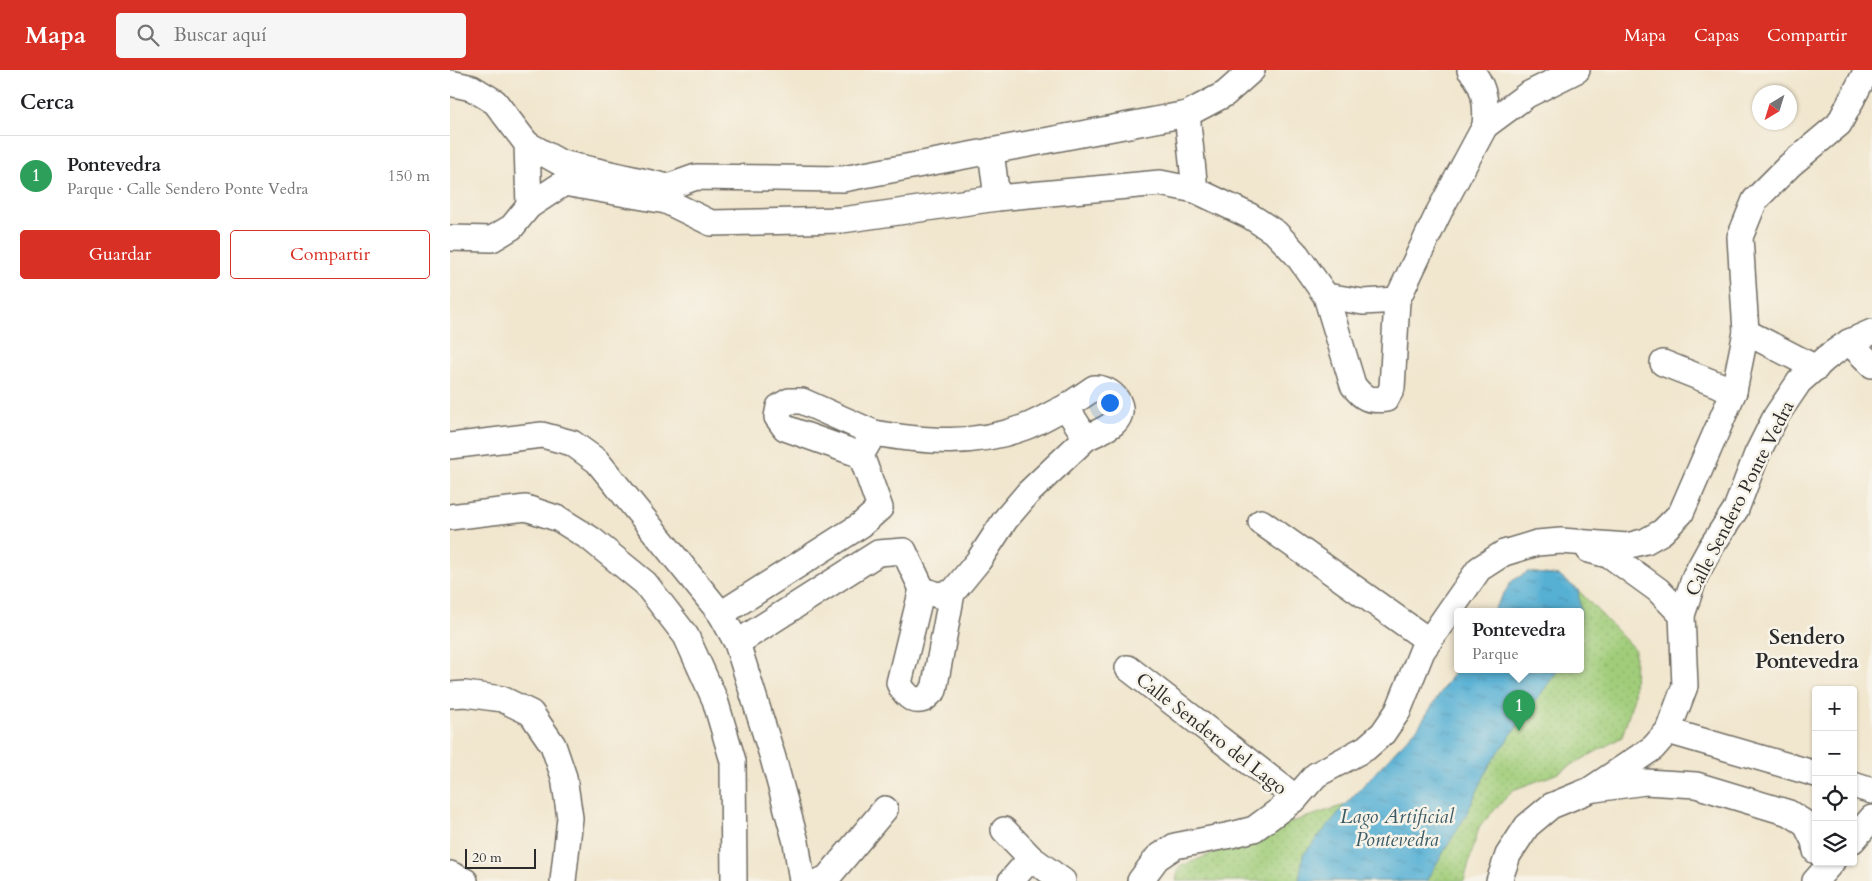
<!DOCTYPE html>
<html lang="es">
<meta charset="utf-8">
<style>
body{margin:0;font-family:Cardo,serif;background:#f6f6f6;color:#202124}
.controls{position:absolute;right:15px;bottom:15px;display:grid;overflow:hidden;border-radius:5px;box-shadow:0 1px 4px #0004}
.controls button{width:45px;height:45px;display:grid;place-items:center;padding:0;border:0;border-bottom:1px solid #e0e0e0;background:#fff;color:#202124;font:25px sans-serif}
.compass{position:absolute;left:1302px;top:15px;width:45px;height:45px;border-radius:50%;background:#fff;box-shadow:0 1px 4px #0004;rotate:218deg}
.scale{position:absolute;left:15px;bottom:12px;width:71px;box-sizing:border-box;padding-left:5px;border:2px solid #2b2b2b;border-top:0;font-size:14px;line-height:18px;white-space:nowrap;color:#2b2b2b;-webkit-text-stroke:4px #f7f3e8;paint-order:stroke}
.you{position:absolute;left:659px;top:332px;width:18px;height:18px;margin:-12px;border:4px solid #fff;border-radius:50%;background:#1a73e8;box-shadow:0 0 0 8px #1a73e833}
.badge{display:grid;place-items:center;width:32px;height:32px;border-radius:50%;background:#d93025;color:#fff;font-size:16px;font-weight:700}
.pin{position:absolute;translate:-50% -41px;filter:drop-shadow(0 1px 2px #0008)}
.pin::after{content:'';position:absolute;top:26px;width:18px;height:15px;background:inherit;clip-path:polygon(0 0,100% 0,50% 100%)}
.popup{position:absolute;left:1004px;top:538px;width:130px;height:65px;box-sizing:border-box;display:grid;place-content:center;border-radius:5px;background:#fff;filter:drop-shadow(0 1px 4px #0005);font-size:16px;white-space:nowrap;color:#757577}
.popup b{font-size:19px;color:#202124}
.popup::after{content:'';position:absolute;left:50%;top:100%;margin-left:-10px;border:10px solid transparent;border-top-color:#fff}
.list{margin:0;padding:0;list-style:none}
h2{display:flex;justify-content:space-between;align-items:center;height:65px;margin:0;padding:0 20px;font-size:21px}
h2 small{font-size:16px;font-weight:400;color:#757577}
.list li{display:grid;grid-template-columns:32px 1fr auto;gap:15px;align-items:center;box-sizing:border-box;height:80px;padding:0 20px;border-top:1px solid #e0e0e0}
.list b{display:block;font-size:19px;white-space:nowrap}
.list p{margin:0;font-size:16px;white-space:nowrap;color:#757577}
.list em{font-size:16px;font-style:normal;color:#757577}
.actions{display:flex;gap:10px;padding:15px 20px}
.actions a{flex:1;padding:11px 0;border:1px solid #d93025;border-radius:5px;text-align:center;font-size:18px;color:#d93025}
.actions .main{background:#d93025;color:#fff}
.icon{flex:none;width:28px;height:28px;fill:none;stroke:currentColor;stroke-width:2;stroke-linecap:round;stroke-linejoin:round}
.map{position:relative;flex:none;width:1422px;height:811px;overflow:hidden}
header{display:flex;align-items:center;gap:30px;box-sizing:border-box;height:70px;padding:0 25px;background:#d93025;color:#fff}
header strong{font-size:24px}
nav{display:flex;gap:28px;margin-inline-start:auto;font-size:18px}
.search{width:350px;height:45px;background:#f6f6f6;display:flex;align-items:center;gap:12px;box-sizing:border-box;padding:0 18px;border-radius:5px;color:#757577;font-size:19px}
main{display:flex}
aside{flex:1;background:#fff}
.map>svg:first-child{display:block}
.park{fill:url(#park-dots);stroke:#667c52}
.water{fill:url(#water-ripples);stroke:#416e80}
.lines{fill:none;stroke-linecap:round;stroke-linejoin:round}
.street-casing{stroke:#706c64;stroke-width:28}
.street{stroke:#fff;stroke-width:25}
.labels{text-anchor:middle;stroke-width:5;stroke-linejoin:round;paint-order:stroke}
.street-label{font-size:19px;fill:#2b2b2b;stroke:#f7f3e8}
.water-label{font-size:20px;font-style:italic;fill:#3a5a66;stroke:#f7f3e8}
.quarter-label{font-size:21px;font-weight:bold;fill:#2b2b2b;stroke:#f7f3e8}
</style>
<header>
<strong>Mapa</strong>
<div class="search"><svg class="icon" aria-label="search" viewBox="0 0 24 24"><circle cx="10" cy="10" r="6"/><path d="M15 15l6 6"/></svg>Buscar aquí</div>
<nav><a>Mapa</a><a>Capas</a><a>Compartir</a></nav>
</header>
<main>
<aside>
<h2>Cerca<small></small></h2>
<ul class="list">
<li><span class="badge" style="background:#2e9e5b">1</span><div><b>Pontevedra</b><p>Parque · Calle Sendero Ponte Vedra</p></div><em>150 m</em></li>
</ul>
<div class="actions"><a class="main">Guardar</a><a>Compartir</a></div>
</aside>
<div class="map">
<svg width="1422" height="811" viewBox="0 0 1422 811">
<defs>
<pattern id="park-dots" width="8" height="8" patternUnits="userSpaceOnUse" patternTransform="scale(1.25)"><rect width="8" height="8" fill="#a1cd7a"/><path d="M2 2h.1M6 6h.1" fill="none" stroke="#8bb06a" stroke-width="1.8" stroke-linecap="round"/></pattern>
<pattern id="water-ripples" width="26" height="14" patternUnits="userSpaceOnUse" patternTransform="scale(1.25)"><rect width="26" height="14" fill="#57b0d4"/><path d="M2 4q2-2 4 0t4 0M15 11q2-2 4 0t4 0" fill="none" stroke="#488fac"/></pattern>
</defs>
<rect width="100%" height="100%" fill="#f7f3e8"/>
<filter id="ink" filterUnits="userSpaceOnUse"><feTurbulence type="fractalNoise" baseFrequency=".02" numOctaves="2"/><feDisplacementMap in="SourceGraphic" scale="10" xChannelSelector="R" yChannelSelector="G"/><feConvolveMatrix kernelMatrix="1 2 1 2 8 2 1 2 1" color-interpolation-filters="sRGB"/></filter>
<filter id="wash" filterUnits="userSpaceOnUse"><feTurbulence type="fractalNoise" baseFrequency=".0096" numOctaves="4" result="noise"/><feDisplacementMap in="SourceGraphic" scale="20" xChannelSelector="R" yChannelSelector="G"/><feGaussianBlur stdDeviation="1.12" result="paint"/><feColorMatrix in="noise" values="0 0 0 0 0 0 0 0 0 0 0 0 0 0 0 0 0 1.4 0 .05"/><feComposite in="paint" operator="in"/></filter>
<g filter="url(#wash)">
<rect width="100%" height="100%" fill="#f1e6ce"/>
<path class="park" d="M1078,502L1109,506L1128,520L1185,580L1184,627L1172,667L1106,704L1063,720L1029,757L1014,811H726L729,797L832,755L895,735L969,656L1008,596V600H1130V542H1042L1062,511Z"/>
<g class="water">
<path d="M1078,502L1109,506L1128,520L1131,547L1130,549V542H1042L1062,511Z"/>
<path d="M1008,596V600H1108L1040,694L1015,747L976,811H849L853,785L895,735L969,656Z"/>
</g>
</g>
<g filter="url(#ink)">
<g class="lines">
<defs>
<g id="street">
<path d="M0,13L22,18L45,32L77,74L79,136L62,157L42,169L0,168"/>
<path d="M737,44L745,120"/>
<path d="M1035,56L1077,25L1127,0"/>
<path d="M77,74L111,93L218,117L246,107L393,109L737,44L775,24L802,0"/>
<path d="M541,81L547,128"/>
<path d="M79,136L114,113L216,131L261,153L392,150L547,128L710,113L745,120L800,146L826,163L847,185L876,226L913,232L947,230L990,140L1035,56C1037,37 1035,15 1020,0"/>
<path d="M876,226L903,315C913,329 919,331 936,329L942,318L947,230"/>
<path d="M1296,262L1366,298"/>
<path d="M1399,272L1422,295"/>
<path d="M1213,293L1284,321"/>
<path d="M616,337L644,318C662,317 680,338 664,353C657,359 644,364 636,368"/>
<path d="M0,376L92,365L122,373L147,391L271,544L287,573L323,688L346,772L352,811"/>
<path d="M411,385L335,358L327,347L329,337L339,331H352L424,363"/>
<path d="M0,447L76,438L109,449L141,469L195,513L236,566L265,630L283,691L284,811"/>
<path d="M811,452L979,571"/>
<path d="M1139,480L1161,486L1208,520L1232,545"/>
<path d="M472,519L449,613C453,622 462,634 474,629C477,627 481,622 484,620L502,523"/>
<path d="M271,544L411,455L430,438L411,385L424,363C476,372 524,376 575,357C589,352 602,343 616,337L636,368L578,423L555,450L529,490L502,523L487,525L472,519L454,481L428,483L287,573"/>
<path d="M678,598L846,728"/>
<path d="M0,625L15,624L52,629L81,643L103,675L114,707L120,748L113,811"/>
<path d="M1218,661L1366,704"/>
<path d="M1403,715L1422,721"/>
<path d="M1145,719L1195,712L1246,715L1339,743L1355,753L1364,771L1366,781"/>
<path d="M554,760L581,788L613,811"/>
<path d="M1403,770L1422,748"/>
<path d="M0,804L15,811"/>
<path d="M370,811L377,808L435,739"/>
<path d="M561,811L581,788"/>
<path d="M690,811L707,788L725,776L781,765L804,759L846,728L866,705L916,678L933,663L948,641L972,581L1029,499L1054,483L1087,473L1111,471L1177,476L1196,471L1212,462L1231,443L1284,321L1296,262L1290,167L1305,130L1340,95L1389,54L1417,0"/>
<path d="M1049,811L1058,785L1077,756L1101,736L1140,720L1203,678L1218,661L1235,616L1232,545L1245,506L1261,477L1286,439L1307,384L1326,346L1349,312L1376,288L1399,272L1422,262"/>
<path d="M1365,811L1382,792"/>
</g>
</defs>
<use href="#street" class="street-casing"/>
<use href="#street" class="street"/>
</g>
</g>
<g class="labels">
<g class="street-label">
<text transform="translate(1289 428) rotate(-63)" y="7">Calle Sendero Ponte Vedra</text>
<text transform="translate(762 663) rotate(38)" y="7">Calle Sendero del Lago</text>
</g>
<g class="water-label">
<text x="947" y="753">Lago Artificial<tspan x="947" dy="23">Pontevedra</tspan></text>
</g>
<g class="quarter-label">
<text x="1357" y="574">Sendero<tspan x="1357" dy="24">Pontevedra</tspan></text>
</g>
</g>
</svg>
<div class="controls">
<button>+</button>
<button>−</button>
<button><svg class="icon" aria-label="locate" viewBox="0 0 24 24"><circle cx="12" cy="12" r="6"/><path d="M12 2v4M12 18v4M2 12h4M18 12h4"/></svg></button>
<button><svg class="icon" aria-label="layers" viewBox="0 0 24 24"><path d="M12 4l9 5-9 5-9-5zM3 14l9 5 9-5"/></svg></button>
</div>
<svg class="compass" viewBox="-18 -18 36 36"><path d="M0-13l5 13h-10z" fill="#e53935"/><path d="M0 13l5-13h-10z" fill="#757577"/></svg>
<div class="scale">20 m</div>
<div class="you"></div>
<div class="pin badge" style="left:1069px;top:661px;background:#2e9e5b">1</div>
<div class="popup"><b>Pontevedra</b>Parque</div>
</div>
</main>
